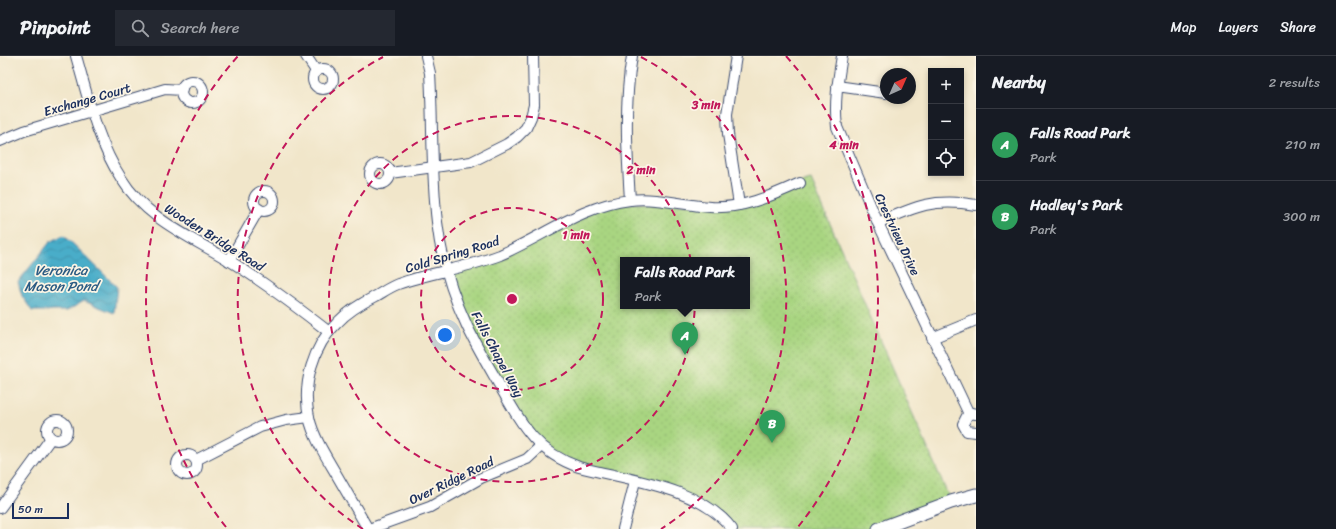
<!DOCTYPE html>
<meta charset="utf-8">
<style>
body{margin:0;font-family:Sriracha,sans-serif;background:#242831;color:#f1f3f6}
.controls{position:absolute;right:12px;top:12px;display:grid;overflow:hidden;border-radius:0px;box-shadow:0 2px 6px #0003}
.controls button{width:36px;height:36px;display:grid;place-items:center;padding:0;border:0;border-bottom:1px solid #363941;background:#171b24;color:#f1f3f6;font:20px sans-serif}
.compass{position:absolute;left:880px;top:12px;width:36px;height:36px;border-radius:50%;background:#171b24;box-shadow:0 2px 6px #0003;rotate:45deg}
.scale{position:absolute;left:12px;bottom:10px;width:57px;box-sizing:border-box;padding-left:4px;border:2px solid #1b2f5e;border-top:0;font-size:11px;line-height:14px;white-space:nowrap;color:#1b2f5e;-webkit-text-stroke:3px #fcf5e5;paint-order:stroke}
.you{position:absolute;left:445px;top:279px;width:14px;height:14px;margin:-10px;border:3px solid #fff;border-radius:50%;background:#1a73e8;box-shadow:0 0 0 6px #1a73e833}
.badge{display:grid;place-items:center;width:26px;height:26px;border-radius:50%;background:#d1495b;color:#fff;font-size:13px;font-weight:700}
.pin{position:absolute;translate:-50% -33px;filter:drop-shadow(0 1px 2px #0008)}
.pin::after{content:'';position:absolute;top:21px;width:14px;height:12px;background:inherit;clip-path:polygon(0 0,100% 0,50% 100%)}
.popup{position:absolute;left:620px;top:201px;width:130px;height:52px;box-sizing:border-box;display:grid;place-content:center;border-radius:0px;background:#171b24;filter:drop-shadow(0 1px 3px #0005);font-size:13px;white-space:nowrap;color:#9ea1a6}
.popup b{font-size:15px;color:#f1f3f6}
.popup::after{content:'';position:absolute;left:50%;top:100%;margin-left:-8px;border:8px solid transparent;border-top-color:#171b24}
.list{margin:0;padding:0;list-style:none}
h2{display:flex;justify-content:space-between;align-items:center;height:52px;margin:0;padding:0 16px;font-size:17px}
h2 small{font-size:13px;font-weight:400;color:#9ea1a6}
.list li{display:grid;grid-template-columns:26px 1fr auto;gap:12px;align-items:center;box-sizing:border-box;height:72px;padding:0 16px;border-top:1px solid #363941}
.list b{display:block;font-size:15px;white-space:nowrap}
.list p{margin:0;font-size:13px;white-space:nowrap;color:#9ea1a6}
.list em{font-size:13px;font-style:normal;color:#9ea1a6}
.icon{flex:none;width:22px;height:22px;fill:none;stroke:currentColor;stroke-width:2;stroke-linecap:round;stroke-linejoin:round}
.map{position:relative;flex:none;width:976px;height:473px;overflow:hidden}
header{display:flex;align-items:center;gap:24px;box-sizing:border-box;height:56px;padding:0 20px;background:#171b24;border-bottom:1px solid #363941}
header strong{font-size:19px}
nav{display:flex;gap:22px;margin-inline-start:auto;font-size:14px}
.search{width:280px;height:36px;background:#242831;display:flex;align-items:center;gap:10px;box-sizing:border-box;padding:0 14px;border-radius:0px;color:#9ea1a6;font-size:15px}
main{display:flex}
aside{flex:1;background:#171b24}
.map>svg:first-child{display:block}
.park{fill:url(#park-dots);stroke:#628270;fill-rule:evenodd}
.water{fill:url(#water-waves);stroke:#326e94}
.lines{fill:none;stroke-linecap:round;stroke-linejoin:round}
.minor-casing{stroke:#3b4a6e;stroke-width:12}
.major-casing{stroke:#3b4a6e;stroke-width:15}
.minor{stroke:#fff;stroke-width:10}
.major{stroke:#fff;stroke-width:13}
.ring{fill:none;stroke:#c2185b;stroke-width:2;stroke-dasharray:7 5}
.labels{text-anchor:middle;stroke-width:3.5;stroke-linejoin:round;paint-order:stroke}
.street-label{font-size:13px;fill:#1b2f5e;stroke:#fcf5e5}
.water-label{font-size:14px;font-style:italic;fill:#2b5b83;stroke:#fcf5e5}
.centre{fill:#c2185b;stroke:#fcf5e5;stroke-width:2}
.ring-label{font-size:12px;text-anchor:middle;font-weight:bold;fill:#c2185b;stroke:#fcf5e5;stroke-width:3.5;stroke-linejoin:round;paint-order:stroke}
</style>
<header>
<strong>Pinpoint</strong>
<div class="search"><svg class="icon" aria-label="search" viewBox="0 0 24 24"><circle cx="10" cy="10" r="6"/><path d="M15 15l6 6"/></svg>Search here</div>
<nav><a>Map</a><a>Layers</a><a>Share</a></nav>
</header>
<main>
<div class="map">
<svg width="976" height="473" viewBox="0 0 976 473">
<defs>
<pattern id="park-dots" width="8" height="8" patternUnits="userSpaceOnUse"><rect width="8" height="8" fill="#a9d581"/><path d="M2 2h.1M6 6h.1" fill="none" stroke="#91b772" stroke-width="1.8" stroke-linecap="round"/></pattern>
<pattern id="water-waves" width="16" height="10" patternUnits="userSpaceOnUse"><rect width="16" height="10" fill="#4aadc9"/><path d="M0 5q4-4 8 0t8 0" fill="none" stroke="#3d8da6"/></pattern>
</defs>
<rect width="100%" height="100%" fill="#fcf5e5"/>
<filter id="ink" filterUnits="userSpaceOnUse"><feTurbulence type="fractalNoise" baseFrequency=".025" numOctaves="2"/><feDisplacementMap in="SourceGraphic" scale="8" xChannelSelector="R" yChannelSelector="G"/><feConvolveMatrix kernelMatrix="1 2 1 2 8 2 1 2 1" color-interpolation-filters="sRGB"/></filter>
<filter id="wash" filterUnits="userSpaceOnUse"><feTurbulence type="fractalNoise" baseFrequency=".012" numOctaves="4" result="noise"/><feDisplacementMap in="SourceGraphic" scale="16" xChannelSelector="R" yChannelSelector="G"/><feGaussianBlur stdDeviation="0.9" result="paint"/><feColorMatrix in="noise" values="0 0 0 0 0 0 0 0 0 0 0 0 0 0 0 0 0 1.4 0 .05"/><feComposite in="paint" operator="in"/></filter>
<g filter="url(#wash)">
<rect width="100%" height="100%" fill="#f1e6ca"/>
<path class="park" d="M811,124L951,446L879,473H732L693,442L582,411L541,390L490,312L447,215L499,199L611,147L739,149L800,127ZM623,204H747V250H623Z"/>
<path class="water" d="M64,179L117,231L114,257L84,245L67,255H32L22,240L18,226L50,186Z"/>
</g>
<g filter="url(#ink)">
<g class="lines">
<defs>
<g id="minor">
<path d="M76,0C88,41 97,85 121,122C146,163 191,181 230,205C265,227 297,251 329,276"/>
<path d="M306,0L316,15"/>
<path d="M426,0L430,17C433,66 431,116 437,166C441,201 452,238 467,270C477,291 489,311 501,332C522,369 536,396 579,411C627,424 701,431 732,473"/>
<path d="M736,0L727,58L728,78L739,149"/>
<path d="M842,0C838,24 834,47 837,71L878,167L969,358"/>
<circle cx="323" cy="23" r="10"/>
<circle cx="192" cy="36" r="11"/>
<path d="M837,30L886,37"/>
<path d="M0,85L24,75L165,33L182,34"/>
<circle cx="380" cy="118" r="10"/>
<path d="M390,117L471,106L507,88L517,81L526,72L531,61L534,49L533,0"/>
<circle cx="264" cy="145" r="10"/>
<path d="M630,144C627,96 624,48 632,0"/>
<path d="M878,167C916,150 933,142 976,149"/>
<path d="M229,205L259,153"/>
<path d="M932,282L976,264"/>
<path d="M976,358L971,357L967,360L963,368L967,375L976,376"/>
<circle cx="57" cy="374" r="10"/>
<circle cx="187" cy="409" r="10"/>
<path d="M196,404L260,371L286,364L309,361"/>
<path d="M0,452L51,382"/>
<path d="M368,473C357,454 346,435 335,416C325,399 313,380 309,361C302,328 313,290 337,267C348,255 362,247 376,240C383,236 390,231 398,228C431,216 467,212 500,199C544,180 581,150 630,144C656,141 683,149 710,151C743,153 771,140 800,127"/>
<path d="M369,473L430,451L481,422L527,403L541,390"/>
<path d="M623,473L635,425"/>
</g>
<path id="major" d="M879,473L951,446L976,439"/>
</defs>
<use href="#minor" class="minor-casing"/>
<use href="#major" class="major-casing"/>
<use href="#minor" class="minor"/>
<use href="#major" class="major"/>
</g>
</g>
<g class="ring">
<circle cx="512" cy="243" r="91"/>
<circle cx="512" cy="243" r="183"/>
<path d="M363 473A274 274 0 0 1 383 1M641 1A274 274 0 0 1 661 473"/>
<path d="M226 471A366 366 0 0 1 238 0M786 0A366 366 0 0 1 798 471"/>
</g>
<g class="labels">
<g class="street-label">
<text transform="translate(87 43) rotate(-16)" y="5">Exchange Court</text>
<text transform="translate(898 178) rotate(65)" y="5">Crestview Drive</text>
<text transform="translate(215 181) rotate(32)" y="5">Wooden Bridge Road</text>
<text transform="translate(452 198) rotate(-17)" y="5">Cold Spring Road</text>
<text transform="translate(498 298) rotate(62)" y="5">Falls Chapel Way</text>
<text transform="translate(451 424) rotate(-26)" y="5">Over Ridge Road</text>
</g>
<g class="water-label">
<text x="61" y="219">Veronica<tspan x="61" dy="16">Mason Pond</tspan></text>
</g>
</g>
<circle cx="512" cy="243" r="6" class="centre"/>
<g class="ring-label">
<text x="706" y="53">3 min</text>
<text x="844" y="93">4 min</text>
<text x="641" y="118">2 min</text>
<text x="576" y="183">1 min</text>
</g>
</svg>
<div class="controls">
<button>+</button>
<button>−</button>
<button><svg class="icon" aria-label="locate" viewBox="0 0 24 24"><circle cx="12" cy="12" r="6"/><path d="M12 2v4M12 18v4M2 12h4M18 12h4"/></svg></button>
</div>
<svg class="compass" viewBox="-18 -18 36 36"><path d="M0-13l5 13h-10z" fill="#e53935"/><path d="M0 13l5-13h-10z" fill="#9ea1a6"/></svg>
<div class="scale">50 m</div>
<div class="you"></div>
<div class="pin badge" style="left:685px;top:299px;background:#2e9e5b">A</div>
<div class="popup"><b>Falls Road Park</b>Park</div>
<div class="pin badge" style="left:772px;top:387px;background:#2e9e5b">B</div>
</div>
<aside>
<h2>Nearby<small>2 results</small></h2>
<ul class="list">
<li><span class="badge" style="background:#2e9e5b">A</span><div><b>Falls Road Park</b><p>Park</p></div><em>210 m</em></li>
<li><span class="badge" style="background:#2e9e5b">B</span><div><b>Hadley's Park</b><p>Park</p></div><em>300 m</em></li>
</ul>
</aside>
</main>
